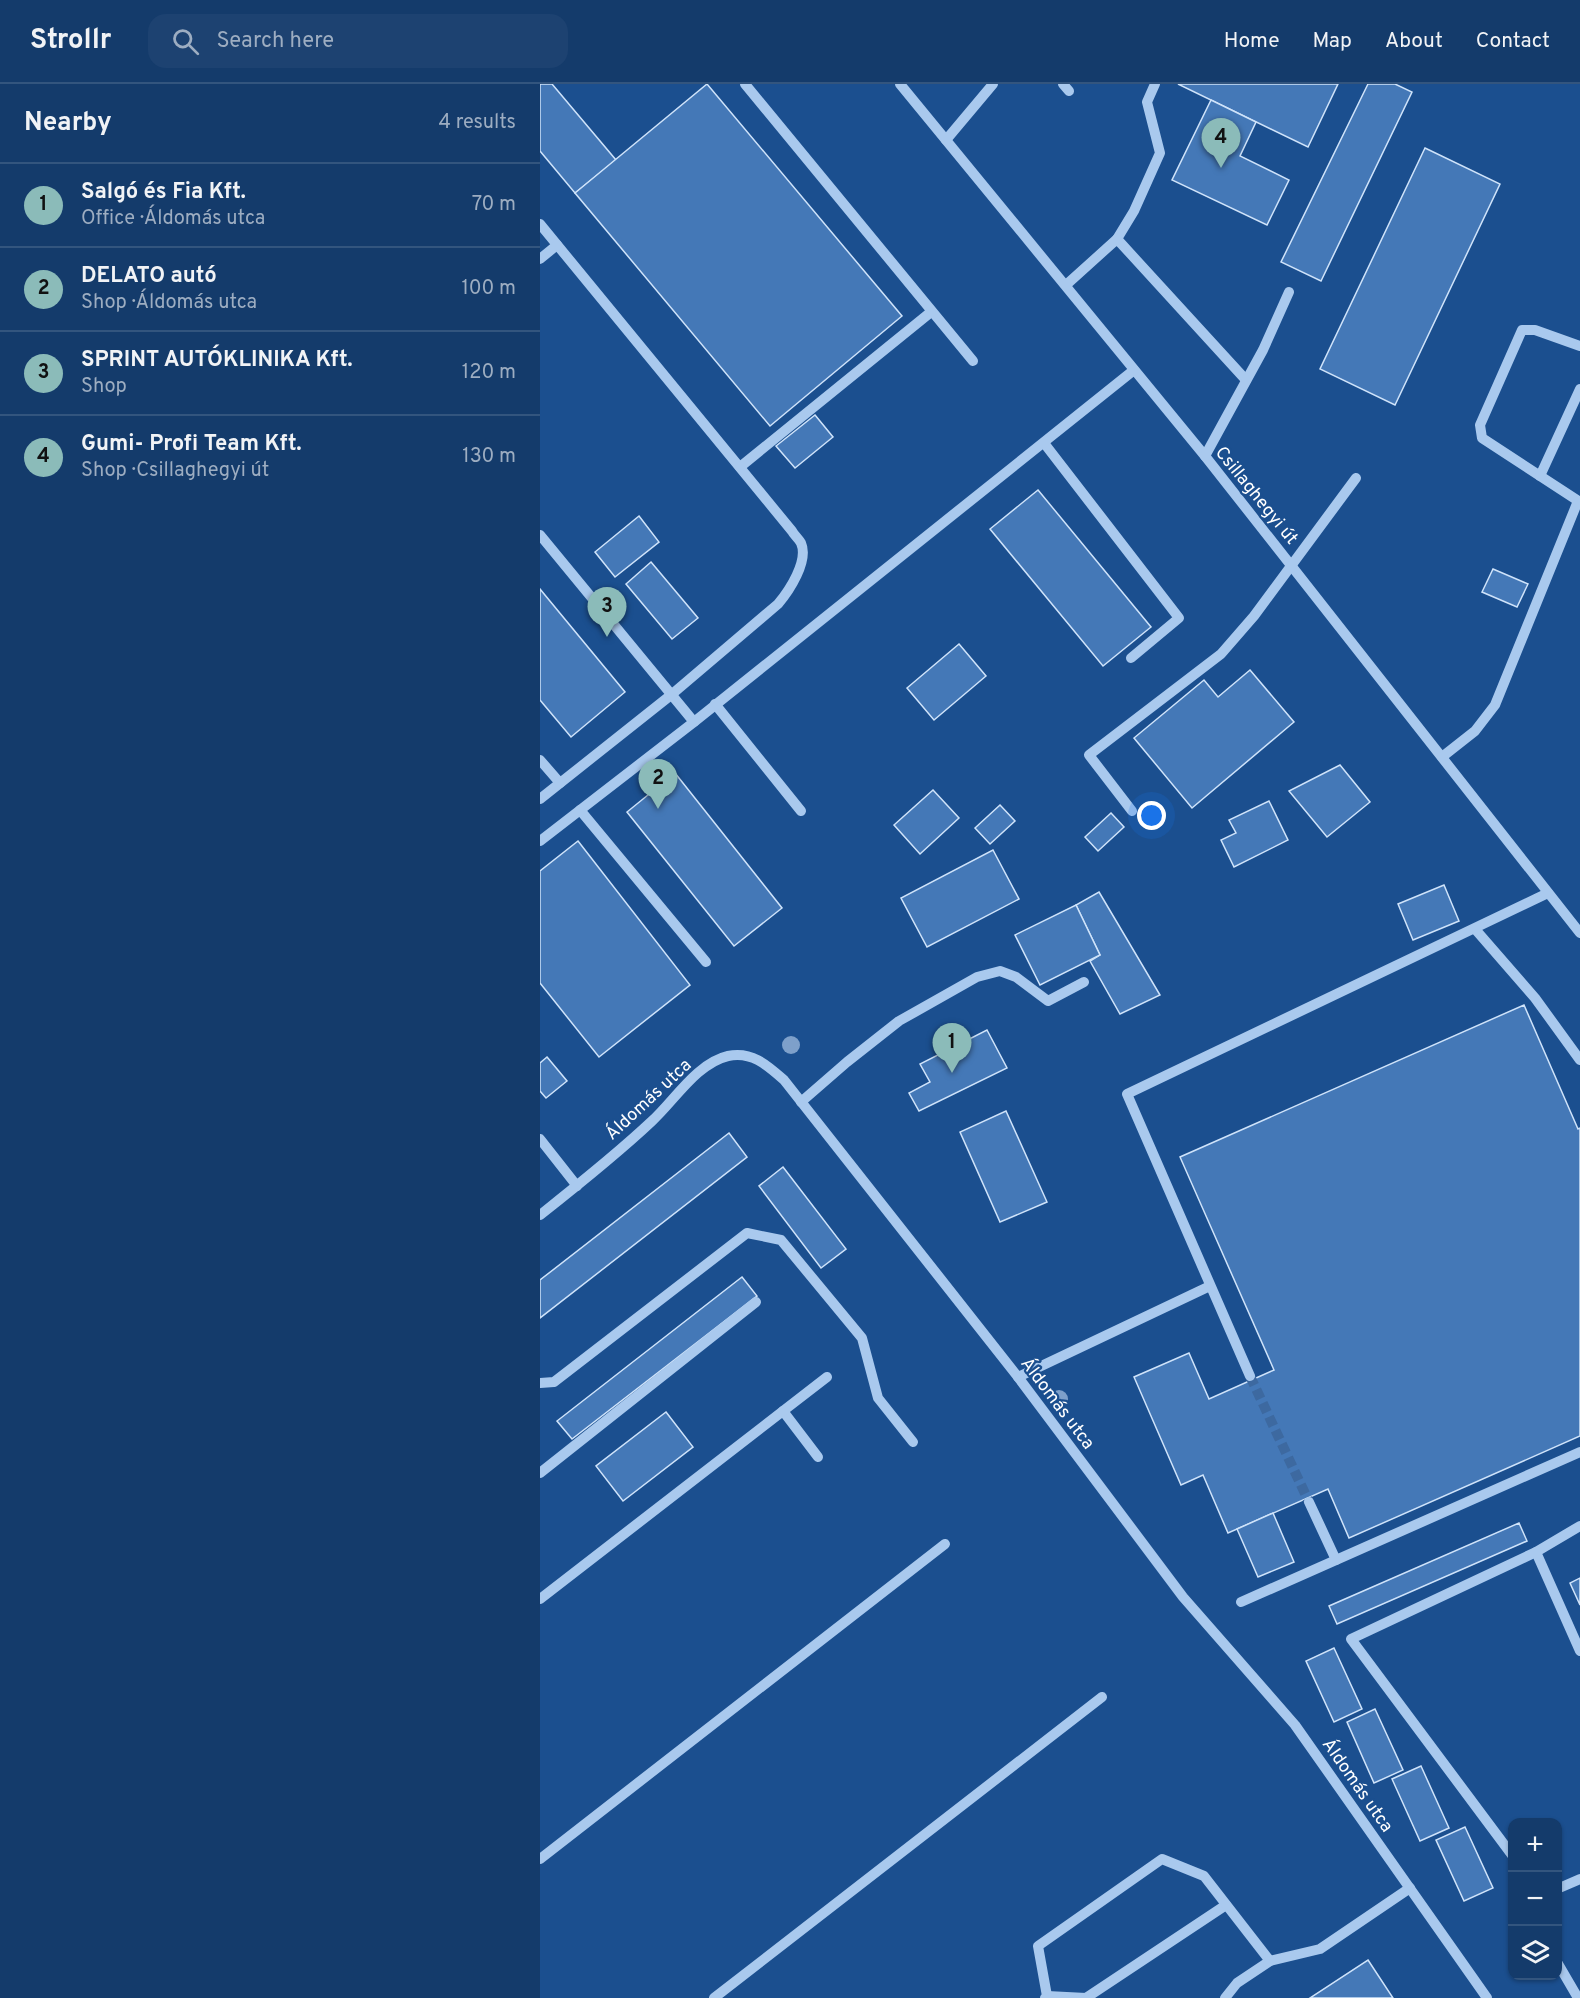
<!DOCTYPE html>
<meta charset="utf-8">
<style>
body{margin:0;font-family:Overpass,sans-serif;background:#1d4271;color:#f1f3f6}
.controls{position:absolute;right:18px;bottom:18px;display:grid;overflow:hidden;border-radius:12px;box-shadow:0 2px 4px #0004}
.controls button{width:54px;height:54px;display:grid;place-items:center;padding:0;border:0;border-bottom:2px solid #33557e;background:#143b6b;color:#f1f3f6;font:30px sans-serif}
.you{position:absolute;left:612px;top:732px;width:21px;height:21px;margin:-15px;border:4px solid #fff;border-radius:50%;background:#1a73e8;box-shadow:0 0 0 9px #1a73e833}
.badge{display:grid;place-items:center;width:39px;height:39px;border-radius:50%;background:#8bbbb9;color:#111;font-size:20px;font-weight:700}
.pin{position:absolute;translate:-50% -50px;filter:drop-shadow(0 2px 3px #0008)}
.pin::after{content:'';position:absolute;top:32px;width:21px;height:18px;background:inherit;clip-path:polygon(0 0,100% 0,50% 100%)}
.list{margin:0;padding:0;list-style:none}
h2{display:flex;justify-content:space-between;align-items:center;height:78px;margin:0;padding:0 24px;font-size:26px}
h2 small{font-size:20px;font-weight:400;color:#9dadc1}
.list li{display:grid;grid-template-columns:39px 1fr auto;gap:18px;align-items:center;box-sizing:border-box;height:84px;padding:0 24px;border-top:2px solid #33557e}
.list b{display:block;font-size:22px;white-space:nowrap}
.list p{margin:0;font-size:20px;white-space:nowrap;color:#9dadc1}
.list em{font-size:20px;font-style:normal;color:#9dadc1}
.icon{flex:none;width:33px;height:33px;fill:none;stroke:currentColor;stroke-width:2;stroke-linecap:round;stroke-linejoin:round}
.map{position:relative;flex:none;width:1040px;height:1914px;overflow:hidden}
header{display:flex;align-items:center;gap:36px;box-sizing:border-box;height:84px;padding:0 30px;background:#143b6b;border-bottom:2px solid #33557e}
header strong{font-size:28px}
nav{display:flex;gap:33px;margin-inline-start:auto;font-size:21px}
.search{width:420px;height:54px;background:#1d4271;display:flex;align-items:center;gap:15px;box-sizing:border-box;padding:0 21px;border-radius:18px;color:#9dadc1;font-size:22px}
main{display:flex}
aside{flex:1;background:#143b6b}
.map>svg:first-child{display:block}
.building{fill:#4478b7;stroke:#cfe3fa;stroke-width:1.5}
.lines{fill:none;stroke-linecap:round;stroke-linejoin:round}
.minor-tunnel{stroke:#3d69a0;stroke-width:10;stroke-dasharray:10 5;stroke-linecap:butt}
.minor{stroke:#a9c9ee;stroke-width:10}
.tree{fill:#7ea0ca}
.labels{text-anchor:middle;stroke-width:4.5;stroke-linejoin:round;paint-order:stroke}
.street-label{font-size:18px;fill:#fff;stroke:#1b4f8f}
</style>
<header>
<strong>Strollr</strong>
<div class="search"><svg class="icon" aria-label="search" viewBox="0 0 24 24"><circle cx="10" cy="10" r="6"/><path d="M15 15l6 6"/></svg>Search here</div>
<nav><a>Home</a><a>Map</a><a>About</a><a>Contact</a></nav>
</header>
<main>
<aside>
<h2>Nearby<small>4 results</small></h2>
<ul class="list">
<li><span class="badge">1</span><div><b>Salgó és Fia Kft.</b><p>Office · Áldomás utca</p></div><em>70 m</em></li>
<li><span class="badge">2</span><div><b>DELATO autó</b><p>Shop · Áldomás utca</p></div><em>100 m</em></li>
<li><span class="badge">3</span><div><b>SPRINT AUTÓKLINIKA Kft.</b><p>Shop</p></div><em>120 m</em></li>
<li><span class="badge">4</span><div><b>Gumi- Profi Team Kft.</b><p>Shop · Csillaghegyi út</p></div><em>130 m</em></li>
</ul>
</aside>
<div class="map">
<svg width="1040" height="1914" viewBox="0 0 1040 1914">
<rect width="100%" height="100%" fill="#1b4f8f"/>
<g class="building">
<path d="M0,0H12L76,76L35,109L0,67Z"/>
<path d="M167,0L362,232L230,342L35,109Z"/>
<path d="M638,0H798L768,63Z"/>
<path d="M828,0H855L872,8L781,197L741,178Z"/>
<path d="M671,16L716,38L700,72L749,96L727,141L632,96Z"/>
<path d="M885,64L960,100L855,321L780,285Z"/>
<path d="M275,331L293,353L255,384L236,362Z"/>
<path d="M498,406L611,543L563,582L450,445Z"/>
<path d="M99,432L119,458L75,493L55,468Z"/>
<path d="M111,478L158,534L132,555L86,500Z"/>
<path d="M953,485L988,500L977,523L942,508Z"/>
<path d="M0,505L85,608L31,653L0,616Z"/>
<path d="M419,560L446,592L394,636L367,604Z"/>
<path d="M710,586L754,638L652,724L594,654L664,596L678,613Z"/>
<path d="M800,681L830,718L787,753L749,707Z"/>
<path d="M135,689L242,824L194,862L87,728Z"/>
<path d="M393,706L419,734L380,770L354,741Z"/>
<path d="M729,717L748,756L694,783L681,756L696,749L689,736Z"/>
<path d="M460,721L475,737L450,760L435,744Z"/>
<path d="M571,729L584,743L558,767L545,753Z"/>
<path d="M38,757L150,901L59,973L0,899V787Z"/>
<path d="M453,766L479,815L387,863L361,814Z"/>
<path d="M904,801L919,837L873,856L858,820Z"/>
<path d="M559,808L620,911L580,930L550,877L560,871L536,821Z"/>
<path d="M536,821L560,871L500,901L475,851Z"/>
<path d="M984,921L1038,1045L1040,1044V1352L809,1454L788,1405L688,1449L663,1391L641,1401L594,1293L649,1269L669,1315L734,1286L640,1073Z"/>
<path d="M447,946L467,984L379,1027L369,1009L390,998L380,980Z"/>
<path d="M7,973L27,997L6,1014L0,1007V979Z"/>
<path d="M466,1027L507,1118L460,1138L420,1048Z"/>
<path d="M189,1049L207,1073L0,1234V1196Z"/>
<path d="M243,1083L306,1165L281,1184L219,1102Z"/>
<path d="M202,1193L217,1212L32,1355L17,1337Z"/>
<path d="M126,1328L153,1363L83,1417L56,1382Z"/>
<path d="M733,1429L754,1478L718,1493L697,1445Z"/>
<path d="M979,1439L987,1457L797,1540L789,1522Z"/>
<path d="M1040,1494V1521L1030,1499Z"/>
<path d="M794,1564L822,1625L794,1638L766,1577Z"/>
<path d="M835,1625L863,1686L834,1699L807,1638Z"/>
<path d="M881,1682L909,1744L880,1757L852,1695Z"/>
<path d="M925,1743L953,1804L924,1817L896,1756Z"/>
<path d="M828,1876L853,1914H770Z"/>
</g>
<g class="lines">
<path class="minor-tunnel" d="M710,1292L769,1418"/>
<g class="minor">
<path d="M205,0L433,277"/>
<path d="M360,0L665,372L1040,849"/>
<path d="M523,0L529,7"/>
<path d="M406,56L453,0"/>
<path d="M0,140L252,447C254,451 259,455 261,459C269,477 249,507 238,520L131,611L0,715"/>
<path d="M577,155L594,127L620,69L607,18L615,0"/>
<path d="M0,175L17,161"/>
<path d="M526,201L577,155L706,296"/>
<path d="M1040,262L995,246H982L940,341L942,354L1040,418"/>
<path d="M504,359L639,534L591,574"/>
<path d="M665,372L723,266L749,208"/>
<path d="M200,383L391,228"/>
<path d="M1000,392L1040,305"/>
<path d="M0,451L154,638"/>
<path d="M175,620L261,727"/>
<path d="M902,673L935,647L955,621L1038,417"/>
<path d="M0,676L20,699"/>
<path d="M40,726L166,878"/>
<path d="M592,727L549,671L681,570L714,532L816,394"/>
<path d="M0,757L154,638L594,286"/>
<path d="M935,845L995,914L1040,976"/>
<path d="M261,1018L307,978L359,937L437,893L460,887L476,893L508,917L544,898"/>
<path d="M0,1055L37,1102"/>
<path d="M0,1131C38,1101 77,1070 112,1037C134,1017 157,979 188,972C212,967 227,981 244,996L478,1293L643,1513L755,1641L947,1914"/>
<path d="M710,1292L587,1010L1008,809"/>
<path d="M478,1293L670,1202"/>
<path d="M0,1299L14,1298L207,1149L241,1156L322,1254L338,1314L373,1358"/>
<path d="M243,1327L278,1373"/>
<path d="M0,1389L216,1218"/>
<path d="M769,1418L796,1476"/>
<path d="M996,1468L1040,1442"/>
<path d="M0,1515L287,1293"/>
<path d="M701,1518L1040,1368"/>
<path d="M972,1771L811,1555L996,1468L1040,1567"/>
<path d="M0,1775L405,1460"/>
<path d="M1017,1805L1040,1795"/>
<path d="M1017,1878L1038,1914"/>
<path d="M507,1912L546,1914L686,1821"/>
<path d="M174,1914L562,1613"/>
<path d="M505,1914L507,1912L498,1862L622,1775L664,1792L730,1877"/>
<path d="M685,1914L697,1899L730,1877L780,1865L870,1804"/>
</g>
</g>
<g class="tree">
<circle cx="251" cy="961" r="9"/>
<circle cx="519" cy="1315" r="9"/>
</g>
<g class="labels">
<g class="street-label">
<text transform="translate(717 411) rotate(51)" y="6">Csillaghegyi út</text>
<text transform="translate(108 1015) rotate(-43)" y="6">Áldomás utca</text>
<text transform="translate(518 1319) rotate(53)" y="6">Áldomás utca</text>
<text transform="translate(818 1701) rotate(55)" y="6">Áldomás utca</text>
</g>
</g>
</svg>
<div class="controls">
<button>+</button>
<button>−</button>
<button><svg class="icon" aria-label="layers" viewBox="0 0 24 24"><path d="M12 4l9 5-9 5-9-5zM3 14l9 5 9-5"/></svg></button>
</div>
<div class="you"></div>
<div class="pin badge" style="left:412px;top:989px">1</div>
<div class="pin badge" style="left:118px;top:725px">2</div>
<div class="pin badge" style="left:67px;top:553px">3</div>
<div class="pin badge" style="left:681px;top:84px">4</div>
</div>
</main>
